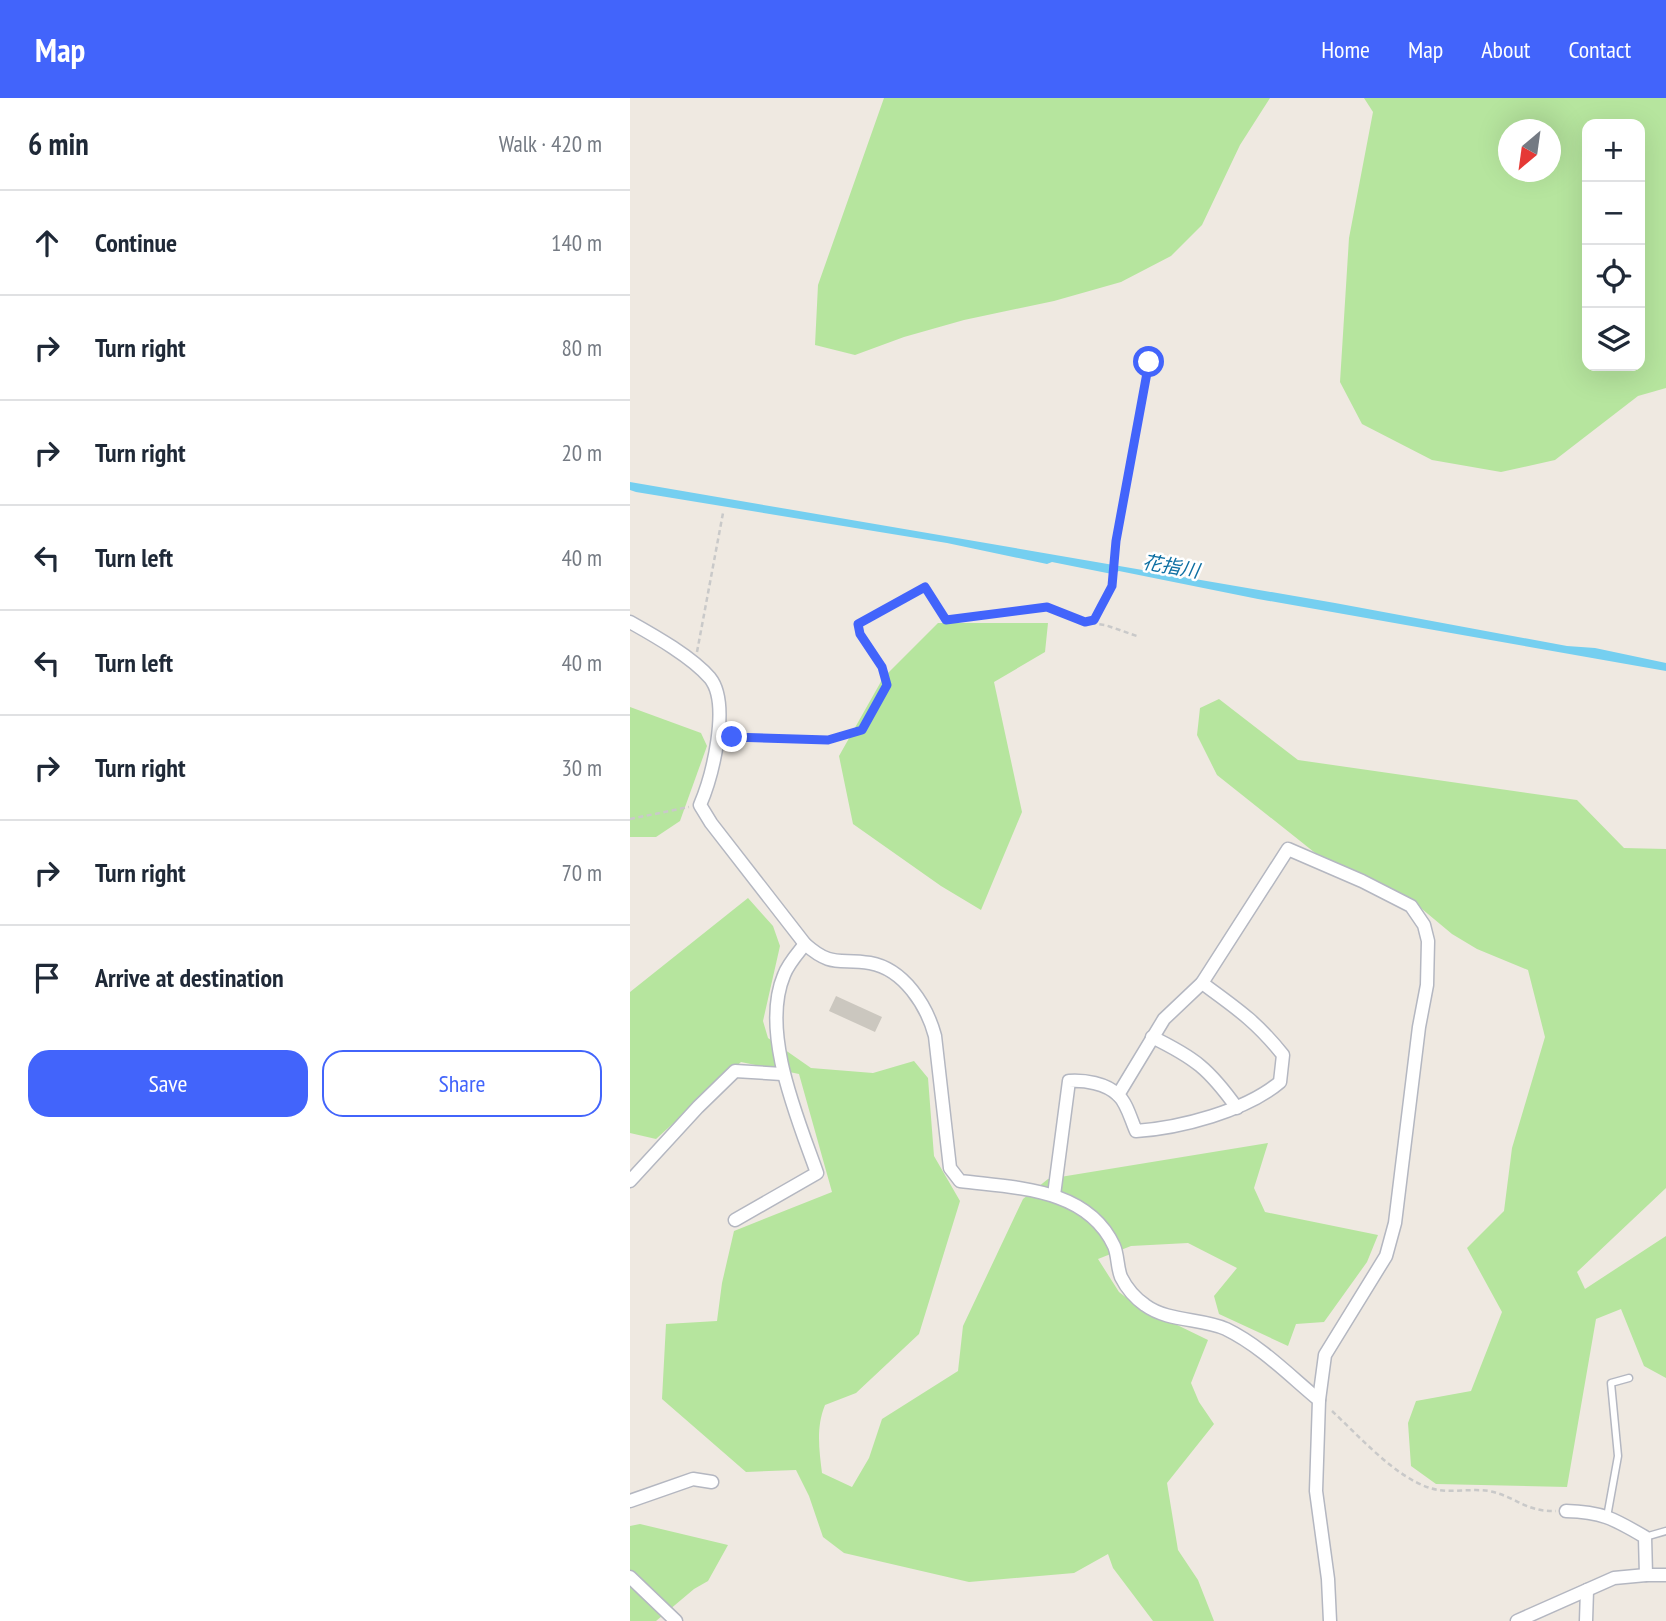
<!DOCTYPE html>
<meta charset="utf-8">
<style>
body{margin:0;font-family:"PT Sans Narrow","Noto Sans JP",sans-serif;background:#f6f6f7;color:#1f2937}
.controls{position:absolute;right:21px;top:21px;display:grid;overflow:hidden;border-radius:14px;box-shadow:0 7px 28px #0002}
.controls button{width:63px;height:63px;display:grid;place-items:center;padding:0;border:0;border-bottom:2px solid #e0e1e3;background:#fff;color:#1f2937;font:35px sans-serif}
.compass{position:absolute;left:868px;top:21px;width:63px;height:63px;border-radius:50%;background:#fff;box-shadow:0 7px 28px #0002;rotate:209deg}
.stop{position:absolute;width:21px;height:21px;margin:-16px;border:5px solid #4264fb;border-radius:50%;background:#fff}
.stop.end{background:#4264fb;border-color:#fff;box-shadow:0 2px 7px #0008}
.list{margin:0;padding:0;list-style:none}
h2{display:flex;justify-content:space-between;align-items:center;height:91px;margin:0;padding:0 28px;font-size:30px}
h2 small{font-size:23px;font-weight:400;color:#747a83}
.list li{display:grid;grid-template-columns:46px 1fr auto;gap:21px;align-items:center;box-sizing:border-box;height:105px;padding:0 28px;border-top:2px solid #e0e1e3}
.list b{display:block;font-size:26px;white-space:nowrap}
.list em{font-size:23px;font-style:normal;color:#747a83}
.actions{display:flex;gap:14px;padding:21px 28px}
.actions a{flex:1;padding:16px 0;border:2px solid #4264fb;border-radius:21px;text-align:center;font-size:24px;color:#4264fb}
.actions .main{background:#4264fb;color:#fff}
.icon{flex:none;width:38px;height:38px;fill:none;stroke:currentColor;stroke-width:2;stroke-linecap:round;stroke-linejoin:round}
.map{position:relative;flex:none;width:1036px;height:1523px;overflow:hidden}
header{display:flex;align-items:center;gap:42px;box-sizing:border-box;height:98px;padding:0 35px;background:#4264fb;color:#fff}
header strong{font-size:33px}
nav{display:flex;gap:38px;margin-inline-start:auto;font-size:24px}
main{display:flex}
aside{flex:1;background:#fff}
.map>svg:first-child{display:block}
.green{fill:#b6e59e;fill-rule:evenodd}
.water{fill:#75cff0}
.building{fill:#cbc7bf}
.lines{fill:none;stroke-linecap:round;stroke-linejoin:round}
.lane-casing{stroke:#b4b7c1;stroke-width:9}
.street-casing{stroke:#b4b7c1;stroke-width:15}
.path{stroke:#c9c9c9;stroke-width:2.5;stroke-dasharray:5 3.5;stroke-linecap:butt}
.lane{stroke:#fff;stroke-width:6}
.street{stroke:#fff;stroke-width:12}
.route{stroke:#4264fb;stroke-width:9}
.labels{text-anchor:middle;stroke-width:5;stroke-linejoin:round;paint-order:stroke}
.water-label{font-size:19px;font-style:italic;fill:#0d6fa3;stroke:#fff}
</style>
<header>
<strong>Map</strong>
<nav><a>Home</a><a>Map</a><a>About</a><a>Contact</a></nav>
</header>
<main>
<aside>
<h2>6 min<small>Walk · 420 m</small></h2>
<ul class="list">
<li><svg class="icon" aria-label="ahead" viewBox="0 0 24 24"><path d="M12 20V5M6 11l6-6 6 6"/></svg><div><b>Continue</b></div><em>140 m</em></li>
<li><svg class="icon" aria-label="right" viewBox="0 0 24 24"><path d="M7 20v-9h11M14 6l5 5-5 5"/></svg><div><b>Turn right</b></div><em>80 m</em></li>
<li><svg class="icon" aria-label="right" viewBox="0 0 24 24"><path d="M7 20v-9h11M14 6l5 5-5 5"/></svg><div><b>Turn right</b></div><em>20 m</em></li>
<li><svg class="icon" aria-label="left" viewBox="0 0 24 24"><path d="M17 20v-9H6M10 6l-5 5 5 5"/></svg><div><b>Turn left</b></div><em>40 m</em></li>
<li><svg class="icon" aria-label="left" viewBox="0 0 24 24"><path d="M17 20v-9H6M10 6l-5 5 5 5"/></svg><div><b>Turn left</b></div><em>40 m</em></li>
<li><svg class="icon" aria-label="right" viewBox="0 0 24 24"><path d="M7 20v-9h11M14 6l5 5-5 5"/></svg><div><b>Turn right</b></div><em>30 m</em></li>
<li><svg class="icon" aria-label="right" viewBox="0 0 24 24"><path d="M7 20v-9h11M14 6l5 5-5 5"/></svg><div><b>Turn right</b></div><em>70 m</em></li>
<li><svg class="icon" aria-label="arrive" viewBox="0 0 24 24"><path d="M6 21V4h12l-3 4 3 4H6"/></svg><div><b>Arrive at destination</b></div></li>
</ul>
<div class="actions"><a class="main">Save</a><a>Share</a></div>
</aside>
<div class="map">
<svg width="1036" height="1523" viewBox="0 0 1036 1523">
<rect width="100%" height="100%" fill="#efe9e1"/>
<g class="green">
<path d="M254,0H640L610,47L572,127L541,158L491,184L424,203L334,222L274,239L225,257L185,247L188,187Z"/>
<path d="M734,0H1036V290L1008,298L925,362L871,374L802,362L732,326L710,284L719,140L743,14ZM957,26H1010V268H957ZM878,32H920V74H878Z"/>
<path d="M308,525H418L415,554L364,584L392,714L351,812L311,788L223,726L209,658L253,580Z"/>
<path d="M589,601L668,662L947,702L994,750L1036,751V1090L947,1174L955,1191L1036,1138V1280L1014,1268L991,1211L966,1221L937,1389L806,1386L781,1368L778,1325L786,1303L841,1293L872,1214L837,1150L874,1113L882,1050L915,939L898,872L847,851L822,836L780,801L689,758L587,677L567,637L570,610Z"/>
<path d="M0,609L71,635L77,648L50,723L26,739H0Z"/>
<path d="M118,800L143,828L150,848L133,923L138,940L181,970L243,975L284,963L298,980L304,1058L330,1103L289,1236L226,1295L195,1307C186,1329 189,1351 192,1375L222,1389L239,1360L252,1321L328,1273L333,1228L393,1101L418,1081L638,1045L624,1090L635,1114L748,1137L737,1164L694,1224L666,1226L658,1248L589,1216L584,1198L607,1170L558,1145L501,1148L468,1161L489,1194L506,1207L578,1242L561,1285L569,1304L584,1326L537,1385L548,1452L568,1482L584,1523H523L483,1470L478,1456L444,1475L339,1484L214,1455L193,1439L179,1398L166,1372L116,1374L32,1301L36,1226L87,1223L92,1185L104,1133L202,1094L169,976L111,964L26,1041L0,1035V894Z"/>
<path d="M10,1426L98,1447L78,1483L64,1491L26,1523H0V1428Z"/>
</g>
<path class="water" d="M0,384L705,505L937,548L965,550L1036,565V573L628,501L489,473L482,476L422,464L417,466L317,445L6,394L0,392Z"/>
<path class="building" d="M206,898L252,919L245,934L199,913Z"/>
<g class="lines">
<defs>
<g id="lane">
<path d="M977,1419L988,1358L981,1285L999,1280"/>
<path d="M1015,1439L1036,1433"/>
</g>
<g id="street">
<path d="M0,524C25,538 62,559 80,580C101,606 82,679 70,707L81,725L175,846C202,870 209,860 240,865C274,871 297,908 305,938L320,1070L330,1083C384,1090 457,1089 484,1148C488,1157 487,1169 491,1179C496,1189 505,1200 515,1207C538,1224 571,1220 596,1231C631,1248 660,1278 689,1302L686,1393L698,1481L700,1523"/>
<path d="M522,939C565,960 579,971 607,1010"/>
<path d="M488,997L534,921L572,885L658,751L732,783L781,808L794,827L798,843L797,887L789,929L765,1125L756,1158L695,1257L689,1302"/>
<path d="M0,1083L68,1009L105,973L152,976"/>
<path d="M424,1097L439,983C454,982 476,985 488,997C497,1005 501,1022 506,1033C550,1030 616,1013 650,984L653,957C626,923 606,910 572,885"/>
<path d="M105,1122L187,1075C168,1021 130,934 154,877C158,866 168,855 175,846"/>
<path d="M0,1403L63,1381L82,1384"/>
<path d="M936,1413C973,1414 984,1421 1015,1439L1016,1477"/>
<path d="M0,1479L46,1523"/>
<path d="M887,1523L984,1480L1016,1477H1036"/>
<path d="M956,1523L957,1492"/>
</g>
</defs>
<use href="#lane" class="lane-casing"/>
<use href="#street" class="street-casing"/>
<g class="path">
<path d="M458,523L464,522L482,488L486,443L519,264L526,250"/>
<path d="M67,554L93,415"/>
<path d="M100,639L199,642L232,633L257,587L252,569L230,536L228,526L295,489L316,522L417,509L455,524L475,527L507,538"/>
<path d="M0,721L59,709"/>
<path d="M702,1313C729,1338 765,1379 800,1390C818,1396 840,1390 859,1393C885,1398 895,1414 926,1413"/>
</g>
<use href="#lane" class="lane"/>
<use href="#street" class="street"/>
</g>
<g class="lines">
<path class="route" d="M102,639L198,642L232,632L257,587L252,569L230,536L228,526L295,489L316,522L417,509L455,524L464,522L482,488L486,443L519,264"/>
</g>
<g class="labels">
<g class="water-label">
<text transform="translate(541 468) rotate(10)" y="7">花指川</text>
</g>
</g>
</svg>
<div class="controls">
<button>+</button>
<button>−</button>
<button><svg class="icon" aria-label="locate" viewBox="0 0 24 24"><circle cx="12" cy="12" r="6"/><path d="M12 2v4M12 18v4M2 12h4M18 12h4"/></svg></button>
<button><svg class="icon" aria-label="layers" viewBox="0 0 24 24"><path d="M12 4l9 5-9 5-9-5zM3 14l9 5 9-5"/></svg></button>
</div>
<svg class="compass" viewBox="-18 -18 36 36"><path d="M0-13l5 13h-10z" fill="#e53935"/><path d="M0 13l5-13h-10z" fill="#747a83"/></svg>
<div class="stop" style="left:519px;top:264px"></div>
<div class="stop end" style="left:102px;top:639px"></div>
</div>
</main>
